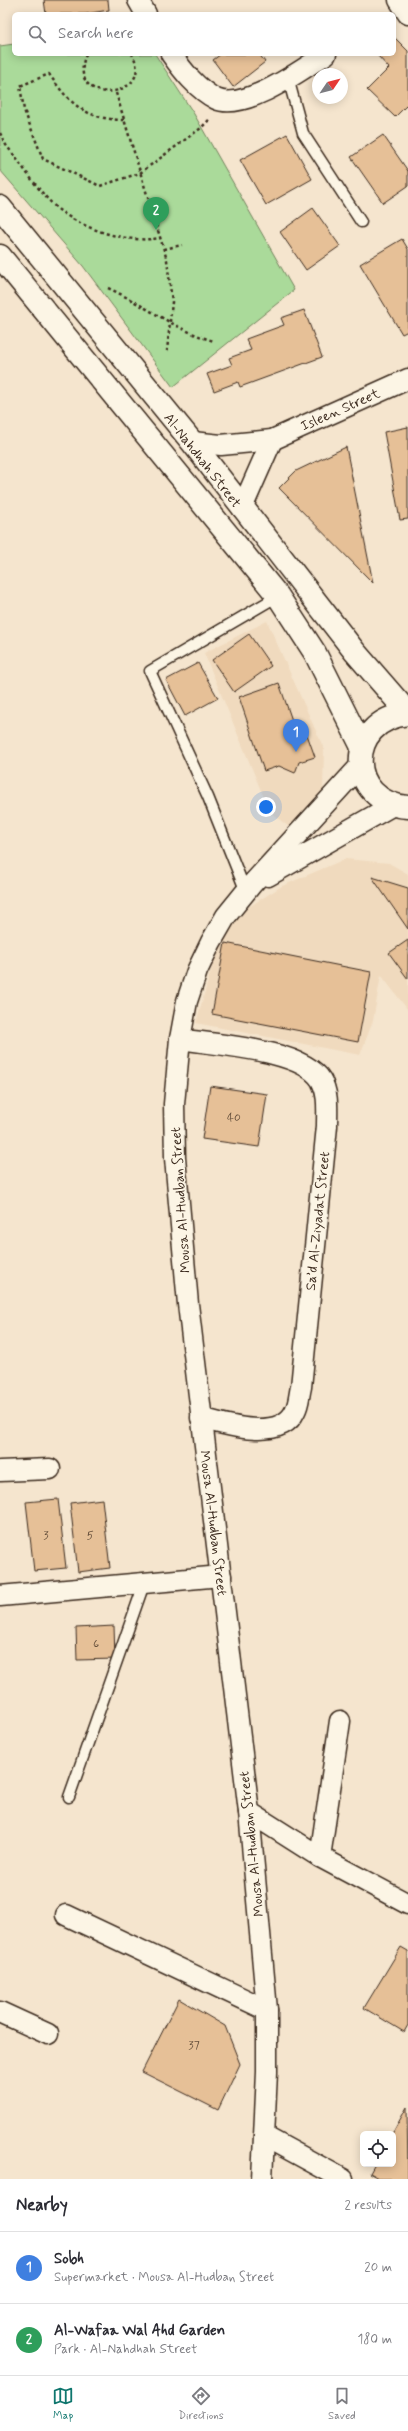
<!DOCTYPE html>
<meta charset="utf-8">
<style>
body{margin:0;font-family:Mynerve,sans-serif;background:#f7f7f7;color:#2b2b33}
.controls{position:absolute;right:12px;bottom:12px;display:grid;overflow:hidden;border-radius:6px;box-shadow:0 2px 10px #0003}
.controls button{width:36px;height:36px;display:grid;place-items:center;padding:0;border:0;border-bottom:1px solid #e1e1e2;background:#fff;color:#2b2b33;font:20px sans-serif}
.compass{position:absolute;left:312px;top:68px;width:36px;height:36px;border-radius:50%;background:#fff;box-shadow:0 2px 10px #0003;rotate:55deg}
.you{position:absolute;left:266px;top:807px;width:14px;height:14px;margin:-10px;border:3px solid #fff;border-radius:50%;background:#1a73e8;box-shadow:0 0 0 6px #1a73e833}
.badge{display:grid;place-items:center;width:26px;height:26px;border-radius:50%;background:#0f766e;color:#fff;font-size:13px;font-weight:700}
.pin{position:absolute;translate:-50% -33px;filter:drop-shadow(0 1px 2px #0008)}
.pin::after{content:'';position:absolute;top:21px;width:14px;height:12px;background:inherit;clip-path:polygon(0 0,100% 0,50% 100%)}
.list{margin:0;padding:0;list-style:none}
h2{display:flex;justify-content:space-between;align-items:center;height:52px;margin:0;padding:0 16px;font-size:17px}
h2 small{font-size:13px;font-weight:400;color:#7c7c81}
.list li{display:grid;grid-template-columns:26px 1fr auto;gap:12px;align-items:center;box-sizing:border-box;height:72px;padding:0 16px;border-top:1px solid #e1e1e2}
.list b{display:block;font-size:15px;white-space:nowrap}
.list p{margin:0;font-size:13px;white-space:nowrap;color:#7c7c81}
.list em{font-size:13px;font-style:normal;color:#7c7c81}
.icon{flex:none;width:22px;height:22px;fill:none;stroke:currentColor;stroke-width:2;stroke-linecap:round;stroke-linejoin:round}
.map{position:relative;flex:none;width:408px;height:2179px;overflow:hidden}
.search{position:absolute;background:#fff;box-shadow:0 2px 10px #0003;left:12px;right:12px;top:12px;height:44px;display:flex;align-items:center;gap:10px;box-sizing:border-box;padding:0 14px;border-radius:6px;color:#7c7c81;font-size:15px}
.sheet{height:196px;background:#fff}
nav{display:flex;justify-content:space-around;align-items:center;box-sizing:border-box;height:56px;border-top:1px solid #e1e1e2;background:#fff;font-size:11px;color:#7c7c81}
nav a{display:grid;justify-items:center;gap:2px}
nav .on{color:#0f766e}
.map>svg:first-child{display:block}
.built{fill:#f0dabe}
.green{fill:#aada9a;stroke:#72825c}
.building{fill:#e6c097;stroke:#3b2a1e}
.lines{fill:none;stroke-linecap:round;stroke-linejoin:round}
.lane-casing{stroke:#3b2a1e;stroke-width:13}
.street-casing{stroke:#3b2a1e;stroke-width:23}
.secondary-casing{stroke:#3b2a1e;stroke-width:25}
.path{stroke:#3b2a1e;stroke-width:2.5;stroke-dasharray:3 3;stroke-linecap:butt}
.lane{stroke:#fcf5e5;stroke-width:10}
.street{stroke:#fcf5e5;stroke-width:20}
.secondary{stroke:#fcf5e5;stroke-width:22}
.labels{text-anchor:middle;stroke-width:3;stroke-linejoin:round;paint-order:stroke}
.number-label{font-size:12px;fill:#66503c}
.street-label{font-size:14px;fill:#3b2a1e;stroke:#fcf5e5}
</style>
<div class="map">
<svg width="408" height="2179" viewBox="0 0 408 2179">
<rect width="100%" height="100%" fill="#f5e5ce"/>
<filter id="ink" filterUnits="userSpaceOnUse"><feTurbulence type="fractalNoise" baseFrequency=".025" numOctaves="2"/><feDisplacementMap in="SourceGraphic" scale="8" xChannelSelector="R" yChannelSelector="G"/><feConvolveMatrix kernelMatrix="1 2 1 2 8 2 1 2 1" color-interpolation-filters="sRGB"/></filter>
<g filter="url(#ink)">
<g class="built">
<path d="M267,621L324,749L323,790L289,827L270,812L204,653Z"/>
<path d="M345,859L389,863L408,874V1010L381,975L373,1021L360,1055L196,1023L219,942L239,913L282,886Z"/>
</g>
<path class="green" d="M14,44V54H155L194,114L294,290L173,387L83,266L0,170V46Z"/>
<g class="building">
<path d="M44,0H108L109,10L85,14H46Z"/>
<path d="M394,37L408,51V104L395,117L367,90L389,68L377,55L394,54Z"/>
<path d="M221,54H259L265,62L233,87L213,60Z"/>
<path d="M287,134L312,179L266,205L240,160Z"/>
<path d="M383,135L408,171V186L383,203L351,157Z"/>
<path d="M313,208L340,246L306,270L280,232Z"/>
<path d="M402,239L408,249V331L402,334L360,264Z"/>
<path d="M304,310L322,357L240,387L238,382L214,391L207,374L232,365L229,358L251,350L246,339L284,325L281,318Z"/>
<path d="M408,427V519L400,520L384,432Z"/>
<path d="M346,447L373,583L279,488L296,471Z"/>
<path d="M249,634L271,666L234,692L212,660Z"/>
<path d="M198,663L218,698L185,716L166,680Z"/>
<path d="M279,683L296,732L305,729L315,757L299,762L295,773L279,766L264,771L239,697Z"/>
<path d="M372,877L408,888V929Z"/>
<path d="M408,940V979L389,953Z"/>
<path d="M225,943L371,972L358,1042L212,1014Z"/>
<path d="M210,1086L267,1094L259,1147L202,1139Z"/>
<path d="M58,1499L66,1568L34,1571L26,1502Z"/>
<path d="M102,1499L110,1568L78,1572L70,1503Z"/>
<path d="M114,1626L115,1659L77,1660L76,1628Z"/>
<path d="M401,1947L408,1951V2025L404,2032L364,2008Z"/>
<path d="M179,1999L225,2026L240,2064L218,2110L142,2072Z"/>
<path d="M407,2107L408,2179H381L370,2173L375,2164H393L392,2134Z"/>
</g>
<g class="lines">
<defs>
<g id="lane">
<path d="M288,78L303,133L361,222"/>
<path d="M246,892L208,797L150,671L278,596"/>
<path d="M69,1797L144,1584"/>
</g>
<g id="street">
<path d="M138,0L146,14"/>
<path d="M399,0L408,14"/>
<path d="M171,54C183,71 197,89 216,99C244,112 303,69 326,54"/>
<path d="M192,442L221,445L272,440L408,379"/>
<path d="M242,508L272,440"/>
<path d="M268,876L393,805"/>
<path d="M180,1039C215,1045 302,1049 321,1080C329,1094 327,1110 327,1126L301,1387C299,1395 299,1404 295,1411C281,1442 225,1425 201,1418"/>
<path d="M0,1471L50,1469"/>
<path d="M0,1596L221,1576"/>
<path d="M249,1812L320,1857L408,1904"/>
<path d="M320,1857L340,1721"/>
<path d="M66,1915L267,2010"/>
<path d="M0,2012L48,2034"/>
<path d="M264,2136L343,2179"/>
<path d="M262,2179L267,2072V2010L249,1812L188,1304L175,1158L174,1104L180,1039L187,1001L197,971L211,942L226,916L252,884L360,766"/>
</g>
<g id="secondary">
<path d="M0,207L192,442L355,652L408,713"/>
<path d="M0,256L278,596L315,653L362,747"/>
<path d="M408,714C344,720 346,803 408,807"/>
</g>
</defs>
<use href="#lane" class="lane-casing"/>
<use href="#street" class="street-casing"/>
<use href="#secondary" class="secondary-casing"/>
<g class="path">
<path d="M86,54C64,109 158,99 132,54"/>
<path d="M116,93L167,260L172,302L167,351"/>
<path d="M124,120C85,119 70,104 49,74L20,86L24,110L43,159L100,186L140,173L201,128L210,119"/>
<path d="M0,133L6,145C22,165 40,194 59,210C85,230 129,244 160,238"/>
<path d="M164,249L182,245"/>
<path d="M108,288C145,305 175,330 214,341"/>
</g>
<use href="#lane" class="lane"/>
<use href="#street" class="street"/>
<use href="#secondary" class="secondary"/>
</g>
</g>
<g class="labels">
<g class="number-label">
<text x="234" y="1121">40</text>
<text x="46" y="1539">3</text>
<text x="90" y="1539">5</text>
<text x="96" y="1647">6</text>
<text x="194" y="2049">37</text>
</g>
<g class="street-label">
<text transform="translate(340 409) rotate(-24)" y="5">Isleen Street</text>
<text transform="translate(203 460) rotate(52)" y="5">Al-Nahdhah Street</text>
<text transform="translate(180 1200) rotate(-94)" y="5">Mousa Al-Hudban Street</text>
<text transform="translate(317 1221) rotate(-84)" y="5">Sa’d Al-Ziyadat Street</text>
<text transform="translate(214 1523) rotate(83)" y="5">Mousa Al-Hudban Street</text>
<text transform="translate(251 1844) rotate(-96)" y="5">Mousa Al-Hudban Street</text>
</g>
</g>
</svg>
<div class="controls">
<button><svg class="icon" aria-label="locate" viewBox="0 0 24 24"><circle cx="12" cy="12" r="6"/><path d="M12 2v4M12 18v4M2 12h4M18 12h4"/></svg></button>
</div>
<svg class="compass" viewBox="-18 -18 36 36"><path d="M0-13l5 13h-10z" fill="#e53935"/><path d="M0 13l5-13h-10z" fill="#7c7c81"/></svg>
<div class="you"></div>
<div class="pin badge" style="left:296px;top:752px;background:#3f7fe0">1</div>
<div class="pin badge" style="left:156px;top:230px;background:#2e9e5b">2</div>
<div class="search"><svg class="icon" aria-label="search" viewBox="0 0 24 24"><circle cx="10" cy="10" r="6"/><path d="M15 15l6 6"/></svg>Search here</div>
</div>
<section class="sheet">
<h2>Nearby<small>2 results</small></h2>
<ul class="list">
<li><span class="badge" style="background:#3f7fe0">1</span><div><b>Sobh</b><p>Supermarket · Mousa Al-Hudban Street</p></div><em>20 m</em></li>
<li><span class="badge" style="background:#2e9e5b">2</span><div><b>Al-Wafaa Wal Ahd Garden</b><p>Park · Al-Nahdhah Street</p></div><em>180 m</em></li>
</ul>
</section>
<nav>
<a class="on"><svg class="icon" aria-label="map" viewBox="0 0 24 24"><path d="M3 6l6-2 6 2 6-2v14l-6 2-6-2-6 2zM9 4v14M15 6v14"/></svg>Map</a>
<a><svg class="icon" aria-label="directions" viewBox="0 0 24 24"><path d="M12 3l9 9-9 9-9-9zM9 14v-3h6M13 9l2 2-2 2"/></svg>Directions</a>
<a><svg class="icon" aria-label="saved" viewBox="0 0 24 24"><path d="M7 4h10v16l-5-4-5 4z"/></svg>Saved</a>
</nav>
